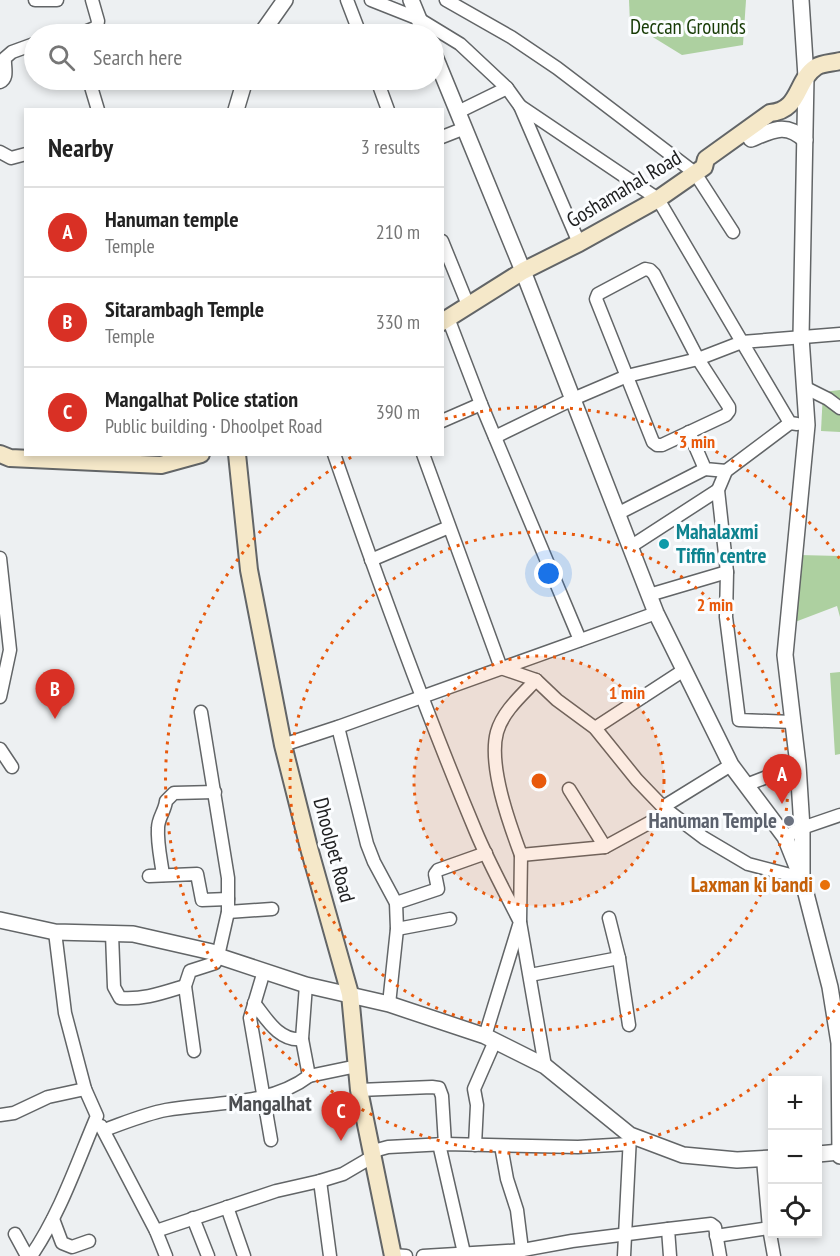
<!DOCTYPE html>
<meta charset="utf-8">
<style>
body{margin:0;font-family:"PT Sans Narrow",sans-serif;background:#f2f2f2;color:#222}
.controls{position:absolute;right:18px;bottom:18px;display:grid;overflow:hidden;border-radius:0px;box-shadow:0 3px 9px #0003}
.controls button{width:54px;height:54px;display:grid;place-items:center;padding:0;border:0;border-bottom:2px solid #e0e0e0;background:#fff;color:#222;font:30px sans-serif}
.you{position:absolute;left:549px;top:574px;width:21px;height:21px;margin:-15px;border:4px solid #fff;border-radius:50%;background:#1a73e8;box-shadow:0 0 0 9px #1a73e833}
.badge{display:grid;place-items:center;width:39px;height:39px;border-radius:50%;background:#d93025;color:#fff;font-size:20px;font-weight:700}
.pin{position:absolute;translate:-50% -50px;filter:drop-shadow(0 2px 3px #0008)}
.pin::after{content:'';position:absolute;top:32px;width:21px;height:18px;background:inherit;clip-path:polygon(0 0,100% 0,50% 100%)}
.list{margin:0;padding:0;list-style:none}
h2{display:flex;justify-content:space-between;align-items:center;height:78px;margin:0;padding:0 24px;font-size:26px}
h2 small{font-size:20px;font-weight:400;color:#767676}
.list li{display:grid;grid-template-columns:39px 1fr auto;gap:18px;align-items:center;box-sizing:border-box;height:90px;padding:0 24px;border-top:2px solid #e0e0e0}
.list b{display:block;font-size:22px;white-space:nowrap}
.list p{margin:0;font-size:20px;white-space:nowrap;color:#767676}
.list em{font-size:20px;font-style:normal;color:#767676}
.icon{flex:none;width:33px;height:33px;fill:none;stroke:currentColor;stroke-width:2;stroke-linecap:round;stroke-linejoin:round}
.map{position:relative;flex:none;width:840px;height:1256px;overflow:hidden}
.search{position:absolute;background:#fff;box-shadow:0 3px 9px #0003;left:24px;top:24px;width:420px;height:66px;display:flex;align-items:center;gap:15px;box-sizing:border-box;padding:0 21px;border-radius:33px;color:#767676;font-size:22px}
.panel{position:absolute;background:#fff;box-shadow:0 3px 9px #0003;left:24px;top:108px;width:420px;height:348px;border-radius:0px}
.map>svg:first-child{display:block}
.green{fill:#add0a0}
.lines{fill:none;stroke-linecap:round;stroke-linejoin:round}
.minor-casing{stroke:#626567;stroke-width:15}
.tertiary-casing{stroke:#626567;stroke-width:18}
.secondary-casing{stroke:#626567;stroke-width:20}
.minor{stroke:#fff;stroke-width:12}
.tertiary{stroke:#fff;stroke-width:15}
.secondary{stroke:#f5e8c9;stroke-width:16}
.ring{fill:none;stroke:#e8590c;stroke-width:3;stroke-dasharray:3 6}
.culture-dot{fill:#0f9aa8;stroke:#fbfdff;stroke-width:2}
.worship-dot{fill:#6b7280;stroke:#fbfdff;stroke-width:2}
.food-dot{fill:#e8710a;stroke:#fbfdff;stroke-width:2}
.labels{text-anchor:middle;stroke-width:6;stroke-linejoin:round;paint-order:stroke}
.park-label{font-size:21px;fill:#173b05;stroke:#fbfdff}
.street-label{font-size:21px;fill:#202122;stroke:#fbfdff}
.culture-label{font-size:21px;font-weight:bold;fill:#0d838f;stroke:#fbfdff;text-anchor:start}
.worship-label{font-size:21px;font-weight:bold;fill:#5b616d;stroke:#fbfdff;text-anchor:end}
.food-label{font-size:21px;font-weight:bold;fill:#c56008;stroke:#fbfdff;text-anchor:end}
.neighbourhood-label{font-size:22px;font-weight:bold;fill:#4b4d50;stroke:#fbfdff}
.centre{fill:#e8590c;stroke:#fbfdff;stroke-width:3}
.ring-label{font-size:18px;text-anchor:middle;font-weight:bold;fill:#e8590c;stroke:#fbfdff;stroke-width:6;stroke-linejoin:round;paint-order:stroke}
</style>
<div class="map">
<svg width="840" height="1256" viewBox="0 0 840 1256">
<rect width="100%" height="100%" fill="#edf0f2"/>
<g class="green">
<path d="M629,0H746L743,45L682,55L630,23Z"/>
<path d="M840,390V432L821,431L823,392Z"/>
<path d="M799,555L840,556V617L837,606L795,622Z"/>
<path d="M840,672V754L835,755L830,673Z"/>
</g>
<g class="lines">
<defs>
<g id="minor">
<path d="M35,0H57"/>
<path d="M347,0L360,34"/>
<path d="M371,0L419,19L460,44L507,88"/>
<path d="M446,0L511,37L557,68L695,173L733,232"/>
<path d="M80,34L97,27L98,21L92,0"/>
<path d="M89,80L98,110"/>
<path d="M377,80L388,110"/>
<path d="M0,82C9,78 4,67 5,58L12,52L34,44"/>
<path d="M458,112L507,88L520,106"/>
<path d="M442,137L465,128"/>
<path d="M0,152L11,158L26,154"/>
<path d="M442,241L468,305"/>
<path d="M645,269L650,270L654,274L698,359L729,407V411L726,415L662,445H657L653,442L596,299L598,294Z"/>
<path d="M448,318L481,404L580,640"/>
<path d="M804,387L828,399L840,408"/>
<path d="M442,421L481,404"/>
<path d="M790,423L726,471L718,490L727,572L726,617L739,720L792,722"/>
<path d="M797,424L790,423L742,342L840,334"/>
<path d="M689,432L705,469L726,471"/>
<path d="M495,437L573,399L627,376L698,359L742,342L658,199L520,106L579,243"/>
<path d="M334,454C378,581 424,708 476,832C489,863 505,892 520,922L485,1036"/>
<path d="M423,454L501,668L536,680L557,700L595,728L637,780L663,807L704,838L748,864L802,878"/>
<path d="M617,514L705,469"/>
<path d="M630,547L718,490"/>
<path d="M0,558L10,650L0,697"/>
<path d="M371,560L449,527"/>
<path d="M649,595L727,572"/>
<path d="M536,680C522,695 503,711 497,732C488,765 509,823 521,855L605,847L669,812"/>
<path d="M338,727L367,844L374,862L396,903L397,929L389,1004"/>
<path d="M595,728L684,670"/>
<path d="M283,745L338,727L656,613"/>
<path d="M0,749L12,767"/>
<path d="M746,785L798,765"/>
<path d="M569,789L605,847"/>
<path d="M663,807L731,765"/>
<path d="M785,837L802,828L840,815"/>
<path d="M521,855L520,922L545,1066"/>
<path d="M163,875C161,860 157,843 158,828C158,818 165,811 166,801L174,793L215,792"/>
<path d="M149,876L197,874L202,900L228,899"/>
<path d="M396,903L438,889L435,874L438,870L486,853"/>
<path d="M228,912L272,909"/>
<path d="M609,918L619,958L629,1025"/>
<path d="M397,929L450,919"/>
<path d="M112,934L114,987L120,998C143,1000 162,993 185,986"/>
<path d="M264,971L250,1018L271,1140"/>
<path d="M530,975L619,958"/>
<path d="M254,1003C266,1018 279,1042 302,1039"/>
<path d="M194,1051L185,986L190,971L215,963L218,956L228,912V878L201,712"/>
<path d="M309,1076L357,1066"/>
<path d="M359,1090L432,1087L439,1088L442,1096L445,1144"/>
<path d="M0,1115L14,1113L48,1097L85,1089"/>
<path d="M101,1126L156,1231L166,1256"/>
<path d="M104,1130C124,1123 145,1114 166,1110C212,1102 270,1106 309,1076L302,1039L306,985"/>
<path d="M439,1144L464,1253"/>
<path d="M475,1145L477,1105L474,1089L495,1041"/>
<path d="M501,1146L507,1179L517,1210L522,1250"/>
<path d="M763,1159L769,1228L774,1256"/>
<path d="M320,1181L343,1174L372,1157L377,1150L388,1147L445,1144L578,1147L629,1144"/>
<path d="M227,1207L244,1256"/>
<path d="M193,1218L208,1256"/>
<path d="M53,1219L62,1243L72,1247L89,1241"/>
<path d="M156,1231L276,1191L320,1181L330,1256"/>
<path d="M15,1234L27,1256"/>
<path d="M716,1236L769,1228"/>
<path d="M393,1255L406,1256"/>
<path d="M31,1256C60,1214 77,1163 97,1116L85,1089L65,1013L55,932"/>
<path d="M423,1256L523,1250L572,1241L668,1229"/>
<path d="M624,1256L630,1136"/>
<path d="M670,1256L668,1229L711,1224L715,1227L720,1256"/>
</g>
<g id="tertiary">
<path d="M411,0L425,34"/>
<path d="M801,0L806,77L801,337L807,425L785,655L798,765L802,828V878L830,987L839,1043L840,1156"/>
<path d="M261,34L285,0"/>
<path d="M434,54L523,271L656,613L731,765L785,837L799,872"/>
<path d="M236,110L245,80"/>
<path d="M751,139C773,130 786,122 805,140"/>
<path d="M0,920L55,932L133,934L212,952L218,956L306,985L389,1004L485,1036L545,1066L630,1135L683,1155L737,1160L772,1158"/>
<path d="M818,1154L840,1152"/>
</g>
<g id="secondary">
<path d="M442,322L523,271L579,243L658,199L704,167L706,159L770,113C801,110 795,81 816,67C822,63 833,63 840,61"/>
<path d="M0,454L10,458L161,465L201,454"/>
<path d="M237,454L249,570L283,745L309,848L350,994L359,1090L393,1256"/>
</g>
</defs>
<use href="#minor" class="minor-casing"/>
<use href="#tertiary" class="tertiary-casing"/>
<use href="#secondary" class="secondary-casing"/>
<use href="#minor" class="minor"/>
<use href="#tertiary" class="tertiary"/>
<use href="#secondary" class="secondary"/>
</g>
<circle cx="539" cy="781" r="125" fill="#e8590c" fill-opacity=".12"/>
<g class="ring">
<circle cx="539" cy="781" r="125"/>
<circle cx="539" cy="781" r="249"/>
<path d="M840 1003A374 374 0 1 1 355 455M445 419A374 374 0 0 1 840 559"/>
</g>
<circle class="culture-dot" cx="664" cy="544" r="6"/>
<circle class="worship-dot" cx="789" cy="821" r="6"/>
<circle class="food-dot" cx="825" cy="885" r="6"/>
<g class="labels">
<g class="park-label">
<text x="688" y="34">Deccan Grounds</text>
</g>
<g class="street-label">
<text transform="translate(624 189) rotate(-31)" y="7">Goshamahal Road</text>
<text transform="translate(334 850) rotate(75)" y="7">Dhoolpet Road</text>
</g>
<g class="culture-label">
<text x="676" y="539">Mahalaxmi<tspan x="676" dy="24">Tiffin centre</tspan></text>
</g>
<g class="worship-label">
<text x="777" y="828">Hanuman Temple</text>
</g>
<g class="food-label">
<text x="813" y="892">Laxman ki bandi</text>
</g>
<g class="neighbourhood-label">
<text x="270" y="1111">Mangalhat</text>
</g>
</g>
<circle cx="539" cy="781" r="9" class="centre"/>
<g class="ring-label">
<text x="697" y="448">3 min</text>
<text x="715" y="611">2 min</text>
<text x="627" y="699">1 min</text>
</g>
</svg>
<div class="controls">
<button>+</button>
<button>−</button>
<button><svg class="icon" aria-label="locate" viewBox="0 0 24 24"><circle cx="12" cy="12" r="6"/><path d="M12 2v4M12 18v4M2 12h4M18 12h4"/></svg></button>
</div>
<div class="you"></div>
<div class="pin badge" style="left:782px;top:804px">A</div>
<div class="pin badge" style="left:55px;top:719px">B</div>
<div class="pin badge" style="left:341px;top:1141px">C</div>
<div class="search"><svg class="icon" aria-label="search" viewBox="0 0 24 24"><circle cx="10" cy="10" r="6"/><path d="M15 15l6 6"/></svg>Search here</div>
<section class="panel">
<h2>Nearby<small>3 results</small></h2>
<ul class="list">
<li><span class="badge">A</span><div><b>Hanuman temple</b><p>Temple</p></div><em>210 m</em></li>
<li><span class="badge">B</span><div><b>Sitarambagh Temple</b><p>Temple</p></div><em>330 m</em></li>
<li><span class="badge">C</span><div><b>Mangalhat Police station</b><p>Public building · Dhoolpet Road</p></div><em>390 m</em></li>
</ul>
</section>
</div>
